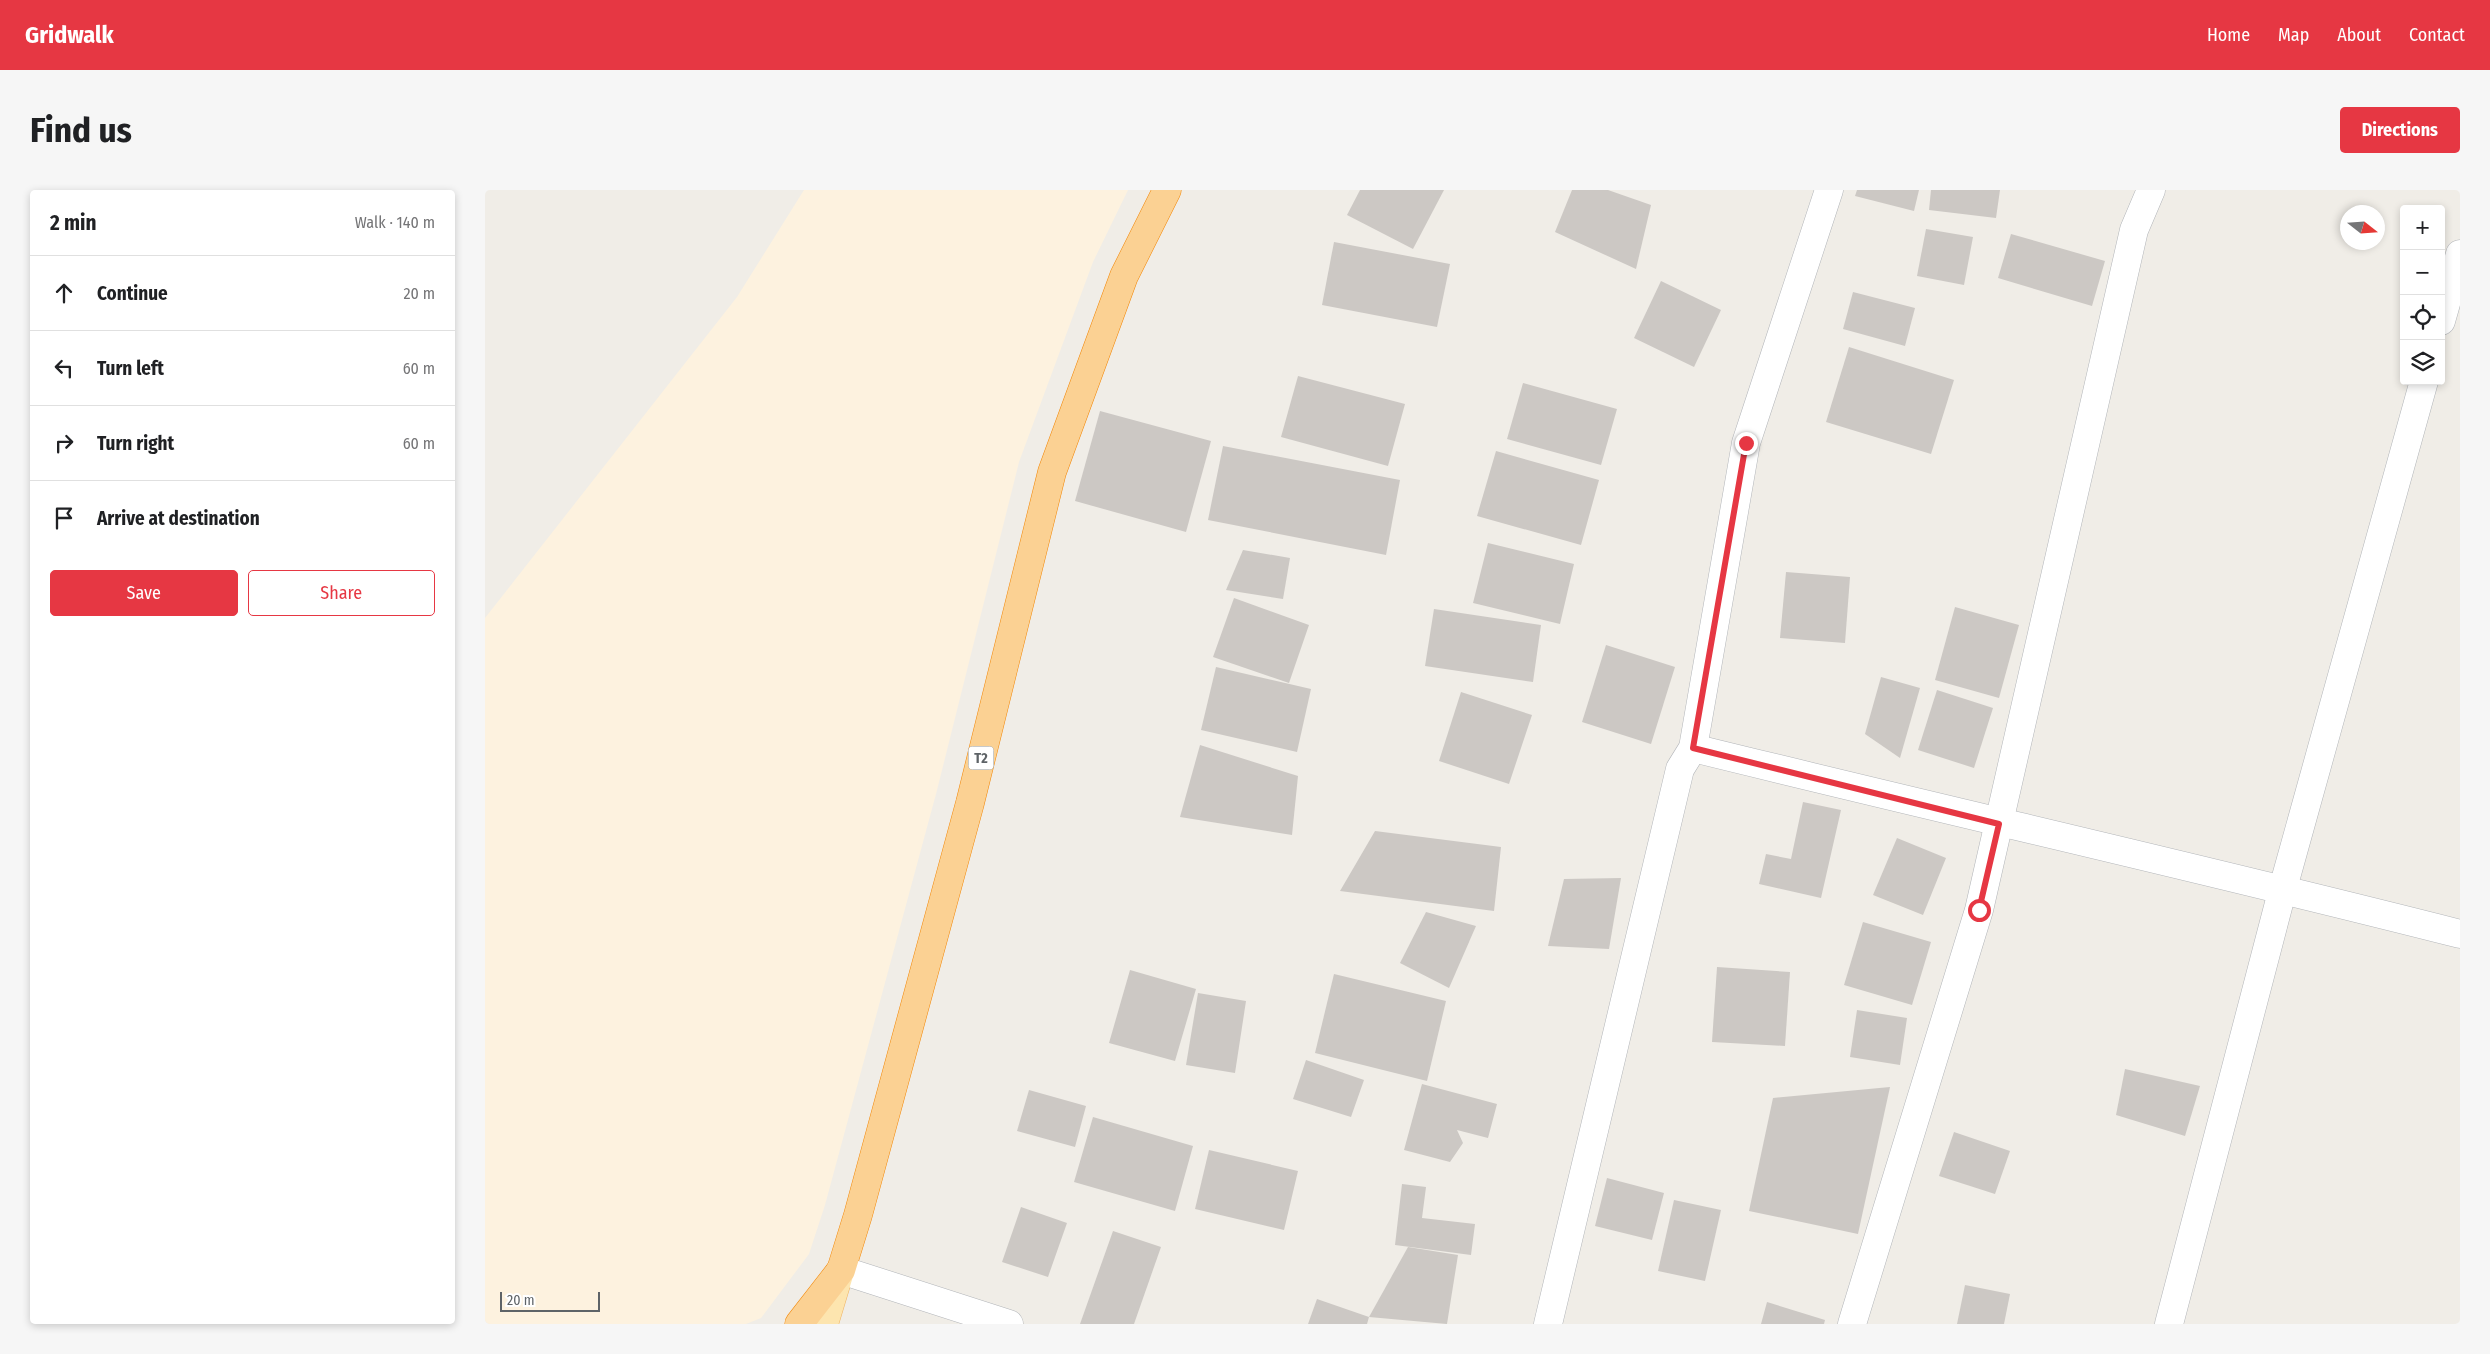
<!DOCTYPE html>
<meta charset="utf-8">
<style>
body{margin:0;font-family:"Fira Sans Condensed",sans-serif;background:#f6f6f6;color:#202124}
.controls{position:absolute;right:15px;top:15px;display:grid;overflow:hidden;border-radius:5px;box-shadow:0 2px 8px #0003}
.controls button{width:45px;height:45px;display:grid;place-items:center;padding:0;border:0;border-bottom:1px solid #e0e0e0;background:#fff;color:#202124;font:25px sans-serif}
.compass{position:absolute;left:1855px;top:15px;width:45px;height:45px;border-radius:50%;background:#fff;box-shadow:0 2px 8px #0003;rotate:107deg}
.scale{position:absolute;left:15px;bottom:12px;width:100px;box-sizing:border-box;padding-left:5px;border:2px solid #5e6367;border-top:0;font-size:14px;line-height:18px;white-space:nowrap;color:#5e6367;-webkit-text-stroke:4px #fff;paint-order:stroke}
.stop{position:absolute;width:15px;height:15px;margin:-11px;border:4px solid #e63743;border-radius:50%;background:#fff}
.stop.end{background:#e63743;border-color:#fff;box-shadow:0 1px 5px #0008}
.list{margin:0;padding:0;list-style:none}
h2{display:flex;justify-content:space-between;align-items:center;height:65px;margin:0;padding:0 20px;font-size:21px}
h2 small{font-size:16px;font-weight:400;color:#757577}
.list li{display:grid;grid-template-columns:32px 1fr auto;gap:15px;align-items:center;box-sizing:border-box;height:75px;padding:0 20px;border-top:1px solid #e0e0e0}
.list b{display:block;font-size:19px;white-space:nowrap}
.list em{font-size:16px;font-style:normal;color:#757577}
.actions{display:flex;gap:10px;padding:15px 20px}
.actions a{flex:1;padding:11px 0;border:1px solid #e63743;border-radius:5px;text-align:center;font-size:18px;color:#e63743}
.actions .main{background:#e63743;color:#fff}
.icon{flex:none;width:28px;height:28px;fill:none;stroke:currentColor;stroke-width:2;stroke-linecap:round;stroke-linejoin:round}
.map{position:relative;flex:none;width:1975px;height:1134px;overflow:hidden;border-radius:5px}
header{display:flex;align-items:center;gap:30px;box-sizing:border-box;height:70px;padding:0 25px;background:#e63743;color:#fff}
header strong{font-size:24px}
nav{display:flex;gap:28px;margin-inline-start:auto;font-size:18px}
.intro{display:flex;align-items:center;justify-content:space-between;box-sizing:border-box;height:120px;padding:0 30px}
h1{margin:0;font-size:35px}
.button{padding:12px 22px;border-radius:5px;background:#e63743;color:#fff;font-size:18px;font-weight:700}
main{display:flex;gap:30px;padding:0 30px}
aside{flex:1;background:#fff;border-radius:5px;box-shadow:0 2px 8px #0003}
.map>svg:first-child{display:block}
.commercial{fill:#fdf2df}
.building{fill:#ccc8c4}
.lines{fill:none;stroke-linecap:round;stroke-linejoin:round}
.minor-casing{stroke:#b2b5b9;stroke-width:29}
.major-casing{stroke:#efb361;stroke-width:29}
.highway-casing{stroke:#f28605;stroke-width:29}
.minor{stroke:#fff;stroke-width:28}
.major{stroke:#fde5af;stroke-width:28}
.highway{stroke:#fbd193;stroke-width:28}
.route{stroke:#e63743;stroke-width:6}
.labels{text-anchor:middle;stroke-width:5;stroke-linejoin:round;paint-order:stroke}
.shield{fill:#fff;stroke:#8e9295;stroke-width:1}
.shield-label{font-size:14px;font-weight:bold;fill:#5e6367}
</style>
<header>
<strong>Gridwalk</strong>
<nav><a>Home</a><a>Map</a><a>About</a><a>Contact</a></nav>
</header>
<div class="intro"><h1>Find us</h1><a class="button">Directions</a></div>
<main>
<aside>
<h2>2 min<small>Walk · 140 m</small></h2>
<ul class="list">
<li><svg class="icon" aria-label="ahead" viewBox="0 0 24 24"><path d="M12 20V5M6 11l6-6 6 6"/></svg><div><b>Continue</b></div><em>20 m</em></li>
<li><svg class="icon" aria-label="left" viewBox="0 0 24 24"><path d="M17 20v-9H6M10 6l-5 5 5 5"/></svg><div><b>Turn left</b></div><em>60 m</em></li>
<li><svg class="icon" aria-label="right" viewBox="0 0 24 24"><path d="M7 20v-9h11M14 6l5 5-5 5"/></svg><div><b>Turn right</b></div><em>60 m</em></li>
<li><svg class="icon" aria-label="arrive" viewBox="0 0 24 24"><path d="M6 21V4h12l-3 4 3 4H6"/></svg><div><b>Arrive at destination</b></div></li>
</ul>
<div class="actions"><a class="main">Save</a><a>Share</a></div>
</aside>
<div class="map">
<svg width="1975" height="1134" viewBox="0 0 1975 1134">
<rect width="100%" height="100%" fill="#f0ede7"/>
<path class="commercial" d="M319,0H643L608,72L534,272L451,604L340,1015L324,1064L276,1128L261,1134H0V428L252,107Z"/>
<g class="building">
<path d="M875,0H959L928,59L862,25Z"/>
<path d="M1087,0H1123L1166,15L1151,79L1070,42Z"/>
<path d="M1372,0H1434L1429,21L1370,6Z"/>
<path d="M1446,0H1515L1511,28L1444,20Z"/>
<path d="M1441,39L1488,47L1479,95L1432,86Z"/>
<path d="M1526,44L1620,71L1607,116L1513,88Z"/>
<path d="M849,52L965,74L952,137L837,115Z"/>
<path d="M1176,91L1236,120L1209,177L1149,148Z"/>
<path d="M1368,102L1430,118L1420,156L1358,139Z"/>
<path d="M1364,157L1469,190L1446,264L1341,232Z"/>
<path d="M813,186L920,214L903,276L796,247Z"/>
<path d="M1038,193L1132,219L1116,275L1022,249Z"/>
<path d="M615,221L726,251L701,342L590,311Z"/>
<path d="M738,256L915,290L901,365L723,330Z"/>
<path d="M1011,261L1114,290L1096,355L992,326Z"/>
<path d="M1003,353L1089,374L1075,434L988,413Z"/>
<path d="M758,360L805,368L798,409L741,400Z"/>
<path d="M1301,382L1365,387L1360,453L1295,448Z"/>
<path d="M749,408L824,435L804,493L728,467Z"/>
<path d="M1470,417L1534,435L1514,508L1450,490Z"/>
<path d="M949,419L1056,435L1048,492L940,476Z"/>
<path d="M1121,455L1190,477L1166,554L1097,532Z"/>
<path d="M731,477L826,499L812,562L716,540Z"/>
<path d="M1396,487L1435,498L1415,568L1380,544Z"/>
<path d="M1452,500L1508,518L1489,578L1433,560Z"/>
<path d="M976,502L1047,525L1024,594L954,571Z"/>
<path d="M715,555L813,586L807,645L695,627Z"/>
<path d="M1318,612L1356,620L1336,708L1274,694L1281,664L1306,669Z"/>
<path d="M890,641L1016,657L1009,721L855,701Z"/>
<path d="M1412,648L1461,668L1438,725L1388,705Z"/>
<path d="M1136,688L1124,759L1063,756L1079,689Z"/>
<path d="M941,722L991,736L964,798L915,773Z"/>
<path d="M1378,732L1446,752L1427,815L1359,795Z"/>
<path d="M1232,777L1305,782L1300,856L1227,852Z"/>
<path d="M645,780L711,799L690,871L624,853Z"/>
<path d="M849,784L961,811L942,891L830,863Z"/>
<path d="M713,803L761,811L750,883L701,875Z"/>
<path d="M1372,820L1422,828L1415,875L1365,867Z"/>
<path d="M821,870L879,890L866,927L808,909Z"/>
<path d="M1640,879L1715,896L1700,946L1631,925Z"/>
<path d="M937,894L1012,914L1003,948L972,940L978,953L965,972L919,960Z"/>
<path d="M1405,897L1373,1044L1264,1021L1288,908Z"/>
<path d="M544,900L601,916L590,957L532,941Z"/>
<path d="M608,927L708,956L690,1021L589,992Z"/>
<path d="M1469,942L1525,961L1510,1004L1454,986Z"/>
<path d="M724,960L813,981L799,1040L710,1019Z"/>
<path d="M1122,988L1179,1003L1167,1050L1110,1036Z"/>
<path d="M917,994L941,997L937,1028L990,1034L986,1065L910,1055Z"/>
<path d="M1189,1010L1236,1020L1220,1091L1173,1081Z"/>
<path d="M536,1017L582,1033L563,1087L517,1072Z"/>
<path d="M628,1041L676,1057L649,1134H595Z"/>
<path d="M923,1057L973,1065L962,1134L884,1127Z"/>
<path d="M1480,1095L1525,1104L1519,1134H1472Z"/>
<path d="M832,1109L884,1127L882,1134H823Z"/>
<path d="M1282,1112L1340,1130L1339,1134H1276Z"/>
</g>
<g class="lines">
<defs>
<g id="minor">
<path d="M1956,131L1975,64"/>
<path d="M1208,558C1463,621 1720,679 1975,744"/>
<path d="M356,1080L524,1134"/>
<path d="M1063,1134L1195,579L1208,558L1261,253L1344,0"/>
<path d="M1367,1134L1494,720L1649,40L1666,0"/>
<path d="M1684,1134L1798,698L1939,191"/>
</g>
<path id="major" d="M339,1134L355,1081"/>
<path id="highway" d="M314,1134L356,1080L373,1025L485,613L567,282L639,86L682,0"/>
</defs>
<use href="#minor" class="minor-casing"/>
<use href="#major" class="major-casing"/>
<use href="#highway" class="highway-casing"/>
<use href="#minor" class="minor"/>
<use href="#major" class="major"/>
<use href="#highway" class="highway"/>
</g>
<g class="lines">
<path class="route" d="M1261,253L1208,558L1514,634L1494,720"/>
</g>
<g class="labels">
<rect class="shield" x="483.5" y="556.5" width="25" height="23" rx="4"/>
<g class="shield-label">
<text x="496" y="573">T2</text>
</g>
</g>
</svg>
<div class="controls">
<button>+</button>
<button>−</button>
<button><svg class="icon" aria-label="locate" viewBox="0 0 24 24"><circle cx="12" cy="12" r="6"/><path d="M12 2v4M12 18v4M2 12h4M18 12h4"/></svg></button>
<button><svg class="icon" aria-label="layers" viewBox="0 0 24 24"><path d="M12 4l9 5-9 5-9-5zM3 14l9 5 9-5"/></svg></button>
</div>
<svg class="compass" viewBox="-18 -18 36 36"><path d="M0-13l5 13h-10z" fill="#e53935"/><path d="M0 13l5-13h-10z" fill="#757577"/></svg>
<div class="scale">20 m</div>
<div class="stop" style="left:1494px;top:720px"></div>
<div class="stop end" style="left:1261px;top:253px"></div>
</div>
</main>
